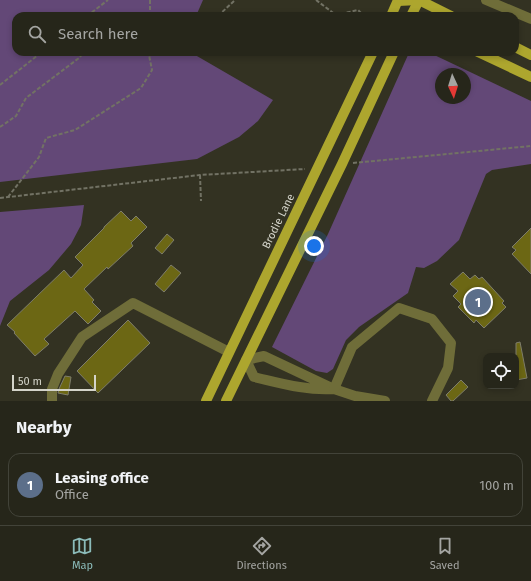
<!DOCTYPE html>
<style>
body{margin:0;font-family:"Fira Sans",sans-serif;background:#323227;color:#f1f3f6}
.controls{position:absolute;right:12px;bottom:12px;display:grid;overflow:hidden;border-radius:8px;box-shadow:0 2px 6px #0003}
.controls button{width:36px;height:36px;display:grid;place-items:center;padding:0;border:0;border-bottom:1px solid #424339;background:#26261a;color:#f1f3f6;font:20px sans-serif}
.compass{position:absolute;left:435px;top:68px;width:36px;height:36px;border-radius:50%;background:#26261a;box-shadow:0 2px 6px #0003;rotate:176deg}
.scale{position:absolute;left:12px;bottom:10px;width:84px;box-sizing:border-box;padding-left:4px;border:2px solid #d4d4ca;border-top:0;font-size:11px;line-height:14px;white-space:nowrap;color:#d4d4ca;-webkit-text-stroke:3px #333222;paint-order:stroke}
.you{position:absolute;left:314px;top:246px;width:14px;height:14px;margin:-10px;border:3px solid #fff;border-radius:50%;background:#1a73e8;box-shadow:0 0 0 6px #1a73e833}
.badge{display:grid;place-items:center;width:26px;height:26px;border-radius:50%;background:#8bbbb9;color:#fff;font-size:13px;font-weight:700}
.pin{position:absolute;translate:-50% -50%;border:2px solid #fff;box-shadow:0 1px 4px #0006}
.list{margin:0;padding:0;list-style:none}
h2{display:flex;justify-content:space-between;align-items:center;height:52px;margin:0;padding:0 16px;font-size:17px}
h2 small{font-size:13px;font-weight:400;color:#a4a5a2}
.list li{display:grid;grid-template-columns:26px 1fr auto;gap:12px;align-items:center;box-sizing:border-box;height:64px;margin:0 8px 8px;padding:0 8px;border:1px solid #424339;border-radius:12px}
.list b{display:block;font-size:15px;white-space:nowrap}
.list p{margin:0;font-size:13px;white-space:nowrap;color:#a4a5a2}
.list em{font-size:13px;font-style:normal;color:#a4a5a2}
.icon{flex:none;width:22px;height:22px;fill:none;stroke:currentColor;stroke-width:2;stroke-linecap:round;stroke-linejoin:round}
.map{position:relative;flex:none;width:531px;height:401px;overflow:hidden}
.search{position:absolute;background:#26261a;box-shadow:0 2px 6px #0003;left:12px;right:12px;top:12px;height:44px;display:flex;align-items:center;gap:10px;box-sizing:border-box;padding:0 14px;border-radius:12px;color:#a4a5a2;font-size:15px}
.sheet{height:124px;background:#26261a}
nav{display:flex;justify-content:space-around;align-items:center;box-sizing:border-box;height:56px;border-top:1px solid #424339;background:#26261a;font-size:11px;color:#a4a5a2}
nav a{display:grid;justify-items:center;gap:2px}
nav .on{color:#8bbbb9}
.map>svg:first-child{display:block}
.green{fill:#634877;fill-rule:evenodd}
.building{fill:#6c6714;stroke:#7e7d6b}
.lines{fill:none;stroke-linecap:round;stroke-linejoin:round}
.path{stroke:#727264;stroke-width:2;stroke-dasharray:4 2;stroke-linecap:butt}
.minor{stroke:#6f6d39;stroke-width:10}
.major{stroke:#ada62e;stroke-width:10}
.labels{text-anchor:middle;stroke-width:4;stroke-linejoin:round;paint-order:stroke}
.street-label{font-size:11px;fill:#d4d4ca;stroke:#333222}
</style>
<div class="map">
<svg width="531" height="401" viewBox="0 0 531 401">
<rect width="100%" height="100%" fill="#333222"/>
<g class="green">
<path d="M0,0H203L196,16H16V52H190L273,100L258,121L239,137L197,159L0,182Z"/>
<path d="M412,52H428L531,101V164L492,170L486,174L459,240L437,261L424,268L416,267L408,293L359,327L346,340L333,369L327,373L316,371L272,347L328,234L408,55ZM441,74H465V98H441Z"/>
<path d="M84,205L81,225L71,244L49,270L10,301L0,326V212Z"/>
</g>
<g class="building">
<path d="M121,211L131,221L136,216L147,227L131,243L133,246L108,269L107,267L84,289L94,300L92,302L101,311L88,324L75,311L44,339L49,344L35,356L14,333L15,332L7,325L64,270L71,278L83,265L75,257L104,228V227Z"/>
<path d="M531,228V274L512,254L516,250L512,247Z"/>
<path d="M167,234L174,240L162,254L155,248Z"/>
<path d="M171,265L181,273L164,292L155,284Z"/>
<path d="M463,272L470,279L475,275L479,279L482,277L504,301L502,303L506,307L484,328L476,320L474,323L458,307L461,304L453,296L458,291L450,284Z"/>
<path d="M128,320L150,343L98,393L77,371Z"/>
<path d="M520,342L527,378L516,380V343Z"/>
<path d="M65,376L71,377L68,395L58,393L59,389Z"/>
<path d="M461,380L468,387L453,401H451L446,395Z"/>
</g>
<g class="lines">
<g class="path">
<path d="M316,0L336,15L358,10L364,16"/>
<path d="M87,16L108,0"/>
<path d="M150,16V0"/>
<path d="M218,16L235,0"/>
<path d="M0,85L42,52"/>
<path d="M0,127L16,116L26,98L79,58L84,52"/>
<path d="M353,163L531,146"/>
<path d="M200,175L201,201"/>
<path d="M8,197L39,157L46,138L75,130L141,88L152,70L149,55L151,52"/>
<path d="M0,198L200,175L305,169"/>
</g>
<g class="minor">
<path d="M486,0L531,19"/>
<path d="M334,389C307,391 280,383 254,377L246,360L264,356L334,389L355,396L385,401"/>
<path d="M334,389L352,347L399,308L432,319L451,343L448,368L432,401"/>
<path d="M52,401V389L58,374L82,337L133,303L229,352"/>
</g>
<g class="major">
<path d="M398,1L419,0L451,16"/>
<path d="M391,16L398,0"/>
<path d="M411,16L419,0"/>
<path d="M515,47L531,55"/>
<path d="M478,52L531,77"/>
<path d="M206,401L373,52"/>
<path d="M226,401L342,164L394,52"/>
</g>
</g>
<g class="labels">
<g class="street-label">
<text transform="translate(278 221) rotate(-64)" y="4">Brodie Lane</text>
</g>
</g>
</svg>
<div class="controls">
<button><svg class="icon" aria-label="locate" viewBox="0 0 24 24"><circle cx="12" cy="12" r="6"/><path d="M12 2v4M12 18v4M2 12h4M18 12h4"/></svg></button>
</div>
<svg class="compass" viewBox="-18 -18 36 36"><path d="M0-13l5 13h-10z" fill="#e53935"/><path d="M0 13l5-13h-10z" fill="#a4a5a2"/></svg>
<div class="scale">50 m</div>
<div class="you"></div>
<div class="pin badge" style="left:478px;top:302px;background:#5c6f8a">1</div>
<div class="search"><svg class="icon" aria-label="search" viewBox="0 0 24 24"><circle cx="10" cy="10" r="6"/><path d="M15 15l6 6"/></svg>Search here</div>
</div>
<section class="sheet">
<h2>Nearby<small></small></h2>
<ul class="list">
<li><span class="badge" style="background:#5c6f8a">1</span><div><b>Leasing office</b><p>Office</p></div><em>100 m</em></li>
</ul>
</section>
<nav>
<a class="on"><svg class="icon" aria-label="map" viewBox="0 0 24 24"><path d="M3 6l6-2 6 2 6-2v14l-6 2-6-2-6 2zM9 4v14M15 6v14"/></svg>Map</a>
<a><svg class="icon" aria-label="directions" viewBox="0 0 24 24"><path d="M12 3l9 9-9 9-9-9zM9 14v-3h6M13 9l2 2-2 2"/></svg>Directions</a>
<a><svg class="icon" aria-label="saved" viewBox="0 0 24 24"><path d="M7 4h10v16l-5-4-5 4z"/></svg>Saved</a>
</nav>
